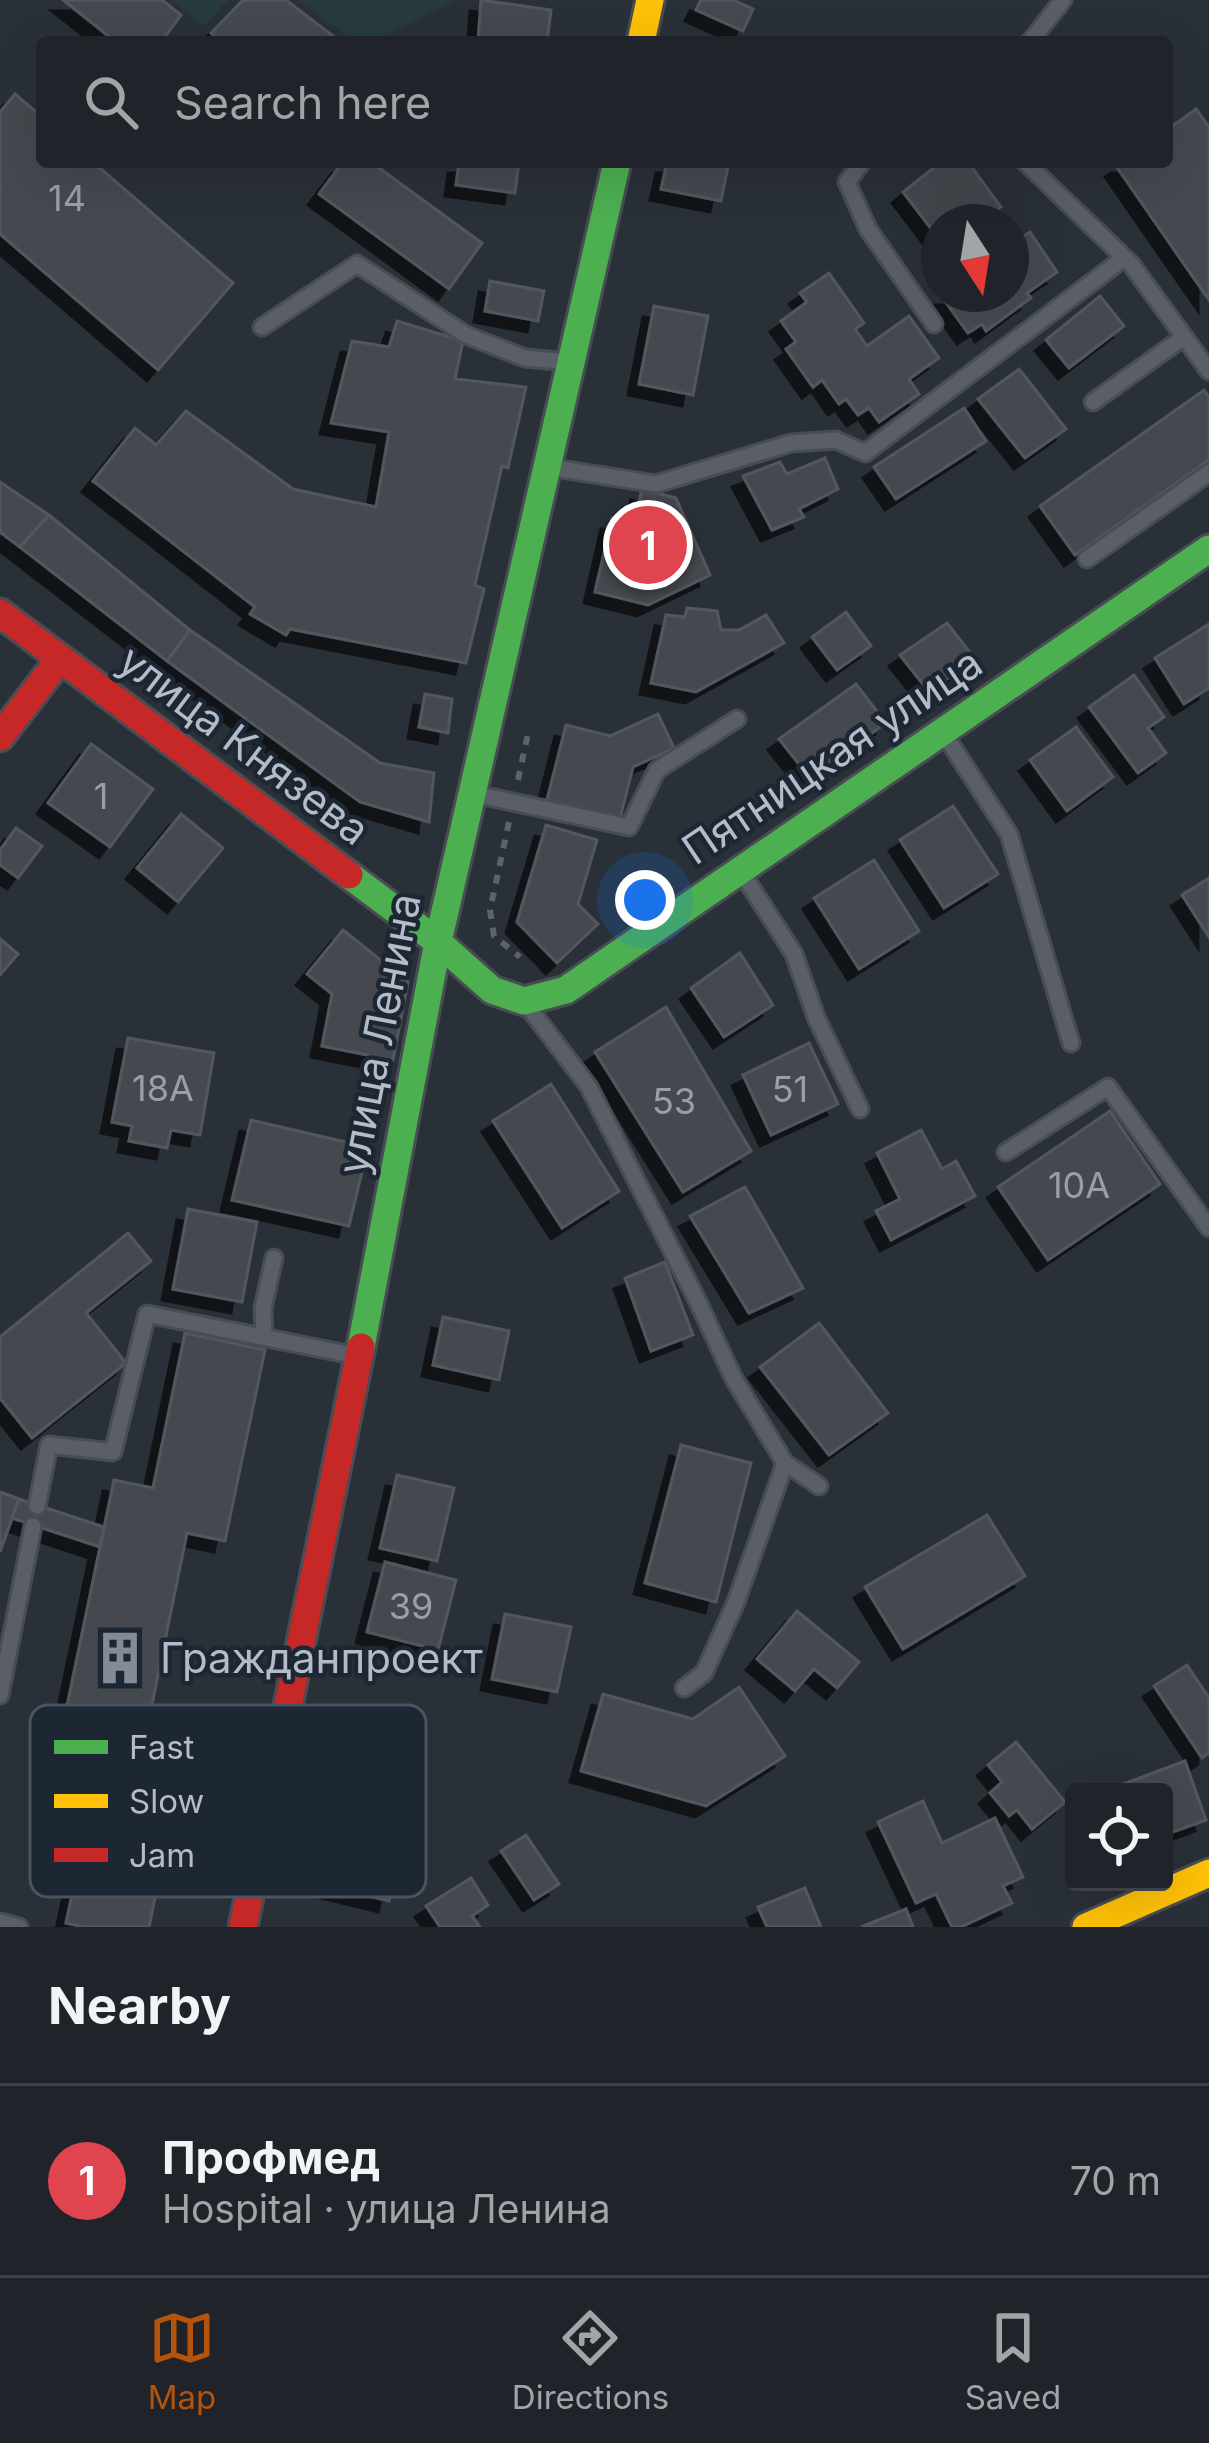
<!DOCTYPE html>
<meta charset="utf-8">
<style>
body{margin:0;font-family:Inter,sans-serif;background:#2d3036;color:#f1f3f6}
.controls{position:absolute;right:36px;bottom:36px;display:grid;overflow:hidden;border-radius:12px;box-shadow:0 12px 48px #0002}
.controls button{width:108px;height:108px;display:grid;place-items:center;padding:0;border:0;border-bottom:3px solid #3d4147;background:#20242a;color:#f1f3f6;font:60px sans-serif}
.compass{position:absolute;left:921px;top:204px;width:108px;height:108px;border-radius:50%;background:#20242a;box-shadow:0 12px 48px #0002;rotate:168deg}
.you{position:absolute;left:645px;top:900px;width:42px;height:42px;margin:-30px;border:9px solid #fff;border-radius:50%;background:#1a73e8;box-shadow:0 0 0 18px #1a73e833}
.badge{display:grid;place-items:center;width:78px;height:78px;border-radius:50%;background:#b45309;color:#fff;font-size:39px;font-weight:700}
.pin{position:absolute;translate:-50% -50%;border:6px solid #fff;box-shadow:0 3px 12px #0006}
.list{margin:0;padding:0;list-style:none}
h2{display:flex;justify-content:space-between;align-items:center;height:156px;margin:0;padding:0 48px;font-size:51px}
h2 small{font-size:39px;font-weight:400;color:#a2a4a8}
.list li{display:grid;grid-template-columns:78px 1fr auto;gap:36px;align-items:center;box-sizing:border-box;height:192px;padding:0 48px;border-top:3px solid #3d4147}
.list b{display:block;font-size:45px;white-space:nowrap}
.list p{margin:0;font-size:39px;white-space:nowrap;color:#a2a4a8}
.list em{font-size:39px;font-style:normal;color:#a2a4a8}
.icon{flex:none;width:66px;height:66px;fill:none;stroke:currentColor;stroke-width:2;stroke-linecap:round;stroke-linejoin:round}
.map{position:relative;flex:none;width:1209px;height:1927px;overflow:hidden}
.search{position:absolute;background:#20242a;box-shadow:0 12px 48px #0002;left:36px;right:36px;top:36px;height:132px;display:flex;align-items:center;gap:30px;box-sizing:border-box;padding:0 42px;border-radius:12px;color:#a2a4a8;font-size:45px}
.sheet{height:348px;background:#20242a}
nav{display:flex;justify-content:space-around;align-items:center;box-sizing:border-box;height:168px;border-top:3px solid #3d4147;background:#20242a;font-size:33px;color:#a2a4a8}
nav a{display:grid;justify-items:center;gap:6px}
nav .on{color:#b45309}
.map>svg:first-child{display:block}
.green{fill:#273a3e}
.building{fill:#444950;stroke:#52575f;stroke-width:3;filter:url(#shadow)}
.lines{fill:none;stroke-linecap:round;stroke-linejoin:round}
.lane-casing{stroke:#484c53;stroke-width:21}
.fast-casing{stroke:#484c53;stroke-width:33}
.slow-casing{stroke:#484c53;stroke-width:33}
.jam-casing{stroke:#484c53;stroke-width:33}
.path{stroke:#5d636a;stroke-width:6;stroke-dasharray:9 9;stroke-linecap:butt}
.lane{stroke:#5a5e66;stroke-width:15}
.fast{stroke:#4caf50;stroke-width:27}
.slow{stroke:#ffc107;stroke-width:27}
.jam{stroke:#c62828;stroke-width:27}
.labels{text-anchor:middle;stroke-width:9;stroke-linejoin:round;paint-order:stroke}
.number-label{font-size:36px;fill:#989fab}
.street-label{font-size:42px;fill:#b4bcc9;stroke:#1d2633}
.poi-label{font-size:42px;fill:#b4bcc9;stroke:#1d2633;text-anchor:start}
.key{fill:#1d2633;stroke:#4a5360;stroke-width:3}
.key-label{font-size:33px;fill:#b4bcc9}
</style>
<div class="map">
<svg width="1209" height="1927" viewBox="0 0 1209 1927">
<defs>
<filter id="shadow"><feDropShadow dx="-11" dy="11" stdDeviation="0" flood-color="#0009"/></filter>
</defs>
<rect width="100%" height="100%" fill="#2a3038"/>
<g class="green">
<path d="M171,0H228L204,26Z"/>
<path d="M297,0H456L373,42H355Z"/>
</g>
<g class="building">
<path d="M63,0H162L181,15L161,42H116Z"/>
<path d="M243,0H286L341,42H222L211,33Z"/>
<path d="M481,0L551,10L547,42H478Z"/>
<path d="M701,0H733L753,9L743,31L696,10Z"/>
<path d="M15,94L42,117V162H93L233,283L158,370L0,234V112Z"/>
<path d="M1196,109L1209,127V300L1116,166L1122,162H1167V130Z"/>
<path d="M343,162H371L482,243L449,289L319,194Z"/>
<path d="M459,162H519L515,193L456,185Z"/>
<path d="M667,162H729L721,201L661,189Z"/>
<path d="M941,162H968L1001,207L991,213L998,222H939V239L903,192Z"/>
<path d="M1030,232L1057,272L1027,293L1031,298L986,331L982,324L968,333L940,294H1011V241L1013,243Z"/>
<path d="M829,273L864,323L855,329L867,346L909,316L939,358L909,379L919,394L879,422L869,408L858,415L846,399L839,404L822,380L813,387L786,349L796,342L781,321L807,302L800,293Z"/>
<path d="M490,281L544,291L538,321L485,311Z"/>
<path d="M1100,296L1124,326L1069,368L1046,340Z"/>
<path d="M654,306L708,316L693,395L639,384Z"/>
<path d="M397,321L463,341L455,379L526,387L508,468L502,466L475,585L484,589L466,663L290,629L286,635L250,614L255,607L93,481L135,428L156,445L186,411L293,489L376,507L389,432L331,423L352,341L389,347Z"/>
<path d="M1019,369L1066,429L1025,458L978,399Z"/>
<path d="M1204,390L1209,397V460L1075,555L1040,506Z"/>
<path d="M964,408L986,441L896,499L874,467Z"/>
<path d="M825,458L838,489L799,509L804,517L772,530L743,476L780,462L787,474Z"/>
<path d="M0,482L49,515L20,547L0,532Z"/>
<path d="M642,489L676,498L710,575L648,605L595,592L612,518L634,521Z"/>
<path d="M49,515L190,630L167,661L20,547Z"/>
<path d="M687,608L717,611L721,630H739L766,615L784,643L696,692L651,683L666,615L685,617Z"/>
<path d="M846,612L871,646L837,670L812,637Z"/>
<path d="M947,623L975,659L929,692L900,655Z"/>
<path d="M1209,624V688L1184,704L1155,658Z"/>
<path d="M190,630L380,763L434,773L429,822L360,802L167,661Z"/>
<path d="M1134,675L1164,717L1148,728L1166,753L1138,773L1089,707Z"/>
<path d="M856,684L886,723L810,778L779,739Z"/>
<path d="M425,694L452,699L448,733L419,727Z"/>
<path d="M658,714L674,748L633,767L620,818L547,800L566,725L610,736Z"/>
<path d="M1076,727L1113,777L1067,811L1030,760Z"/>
<path d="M91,744L153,789L110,847L48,803Z"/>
<path d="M953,806L998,874L944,908L900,840Z"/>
<path d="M181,814L223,848L178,902L137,868Z"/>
<path d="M546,825L597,840L578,904L598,924L557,963L517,922Z"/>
<path d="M16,828L42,846L18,878L0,865V850Z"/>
<path d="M874,860L919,931L859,969L814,898Z"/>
<path d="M1209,878V937L1182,895Z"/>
<path d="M343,930L408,982L393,1060L322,1046L332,994L307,974Z"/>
<path d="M0,939L18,954L0,975Z"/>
<path d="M740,953L773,1005L724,1037L691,988Z"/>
<path d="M666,1007L751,1151L683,1192L595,1052Z"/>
<path d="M128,1038L214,1053L200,1135L171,1130L167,1148L129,1141L132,1126L112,1122Z"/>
<path d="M809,1043L838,1104L771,1135L743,1075Z"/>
<path d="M551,1084L619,1191L562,1228L493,1121Z"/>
<path d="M1110,1111L1160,1184L1048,1260L998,1187Z"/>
<path d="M251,1120L368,1147L349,1226L232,1200Z"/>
<path d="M921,1130L942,1169L956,1161L975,1196L891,1240L876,1211L900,1199L877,1153Z"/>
<path d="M745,1187L803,1288L749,1313L690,1216Z"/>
<path d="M188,1209L257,1222L242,1302L173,1289Z"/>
<path d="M128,1233L151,1261L86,1313L126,1363L32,1438L0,1398V1337Z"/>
<path d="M665,1262L693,1335L651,1351L625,1278Z"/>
<path d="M443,1317L509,1331L499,1380L433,1365Z"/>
<path d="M819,1323L888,1413L829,1455L760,1367Z"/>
<path d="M185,1333L265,1350L225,1541L187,1533L139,1768L180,1777L149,1927H84L66,1923L95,1787L52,1778L114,1480L153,1488Z"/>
<path d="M681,1445L751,1463L716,1602L645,1583Z"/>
<path d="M397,1475L454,1488L437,1561L380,1548Z"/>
<path d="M0,1492L19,1499L0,1552Z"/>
<path d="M19,1499L104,1527L100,1547L12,1518Z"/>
<path d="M987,1515L1025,1576L903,1649L865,1587Z"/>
<path d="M385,1562L456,1580L438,1650L367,1632Z"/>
<path d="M797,1611L859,1662L837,1688L814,1669L795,1691L757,1659Z"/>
<path d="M505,1614L571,1627L557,1692L492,1679Z"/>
<path d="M1187,1665L1209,1698V1753L1202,1758L1154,1686Z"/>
<path d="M739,1687L785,1756L706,1806L581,1771L603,1694L693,1719Z"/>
<path d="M1016,1742L1065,1802L1032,1829L1017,1810L1009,1816L990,1793L1002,1782L988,1765Z"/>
<path d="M1185,1761L1206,1820L1164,1835V1792H1102Z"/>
<path d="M923,1801L942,1843L995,1818L1023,1877L1003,1886L1012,1903L961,1927H952L936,1894L916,1903L878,1822Z"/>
<path d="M526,1835L559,1884L534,1900L501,1851Z"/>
<path d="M321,1843L398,1863L389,1901L312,1882Z"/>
<path d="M471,1878L488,1905L472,1916L480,1927H440L426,1906Z"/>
<path d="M805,1888L821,1927H767L758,1907Z"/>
<path d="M906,1909L913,1927H861Z"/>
</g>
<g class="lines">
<defs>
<g id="lane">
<path d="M1030,42L1063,0"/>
<path d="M862,162L847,182L868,229L934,324"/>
<path d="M1025,162L1131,264L1209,371"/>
<path d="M262,327L357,264L466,335L525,358L569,362"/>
<path d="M1093,402L1184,337"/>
<path d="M548,467L656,484L791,443L836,440L865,453L1124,258"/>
<path d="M1087,559L1209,473"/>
<path d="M944,734L1009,834L1071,1043"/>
<path d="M475,794L629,827L657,770L737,719"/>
<path d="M742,873L794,954L816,1017L860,1109"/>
<path d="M526,1004L589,1087L698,1302L734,1379L785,1463L819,1486"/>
<path d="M1006,1152L1108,1087L1209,1228"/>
<path d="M264,1336L263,1308L274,1258"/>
<path d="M37,1506L49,1445L113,1452L147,1314L357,1356"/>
<path d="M684,1688L704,1673L736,1602L785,1463"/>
<path d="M0,1695L33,1526"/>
<path d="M0,1922L19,1927"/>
</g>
<g id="fast">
<path d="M349,875L438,942L492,990L524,1001L566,990L1209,549"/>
<path d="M361,1347L438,942L617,162"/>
</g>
<g id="slow">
<path d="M641,42L650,0"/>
<path d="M1086,1927L1209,1873"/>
</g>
<g id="jam">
<path d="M0,613L349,875"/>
<path d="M0,737L60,659"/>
<path d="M243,1927L361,1347"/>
</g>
</defs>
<use href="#lane" class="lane-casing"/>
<use href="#fast" class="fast-casing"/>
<use href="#slow" class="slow-casing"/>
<use href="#jam" class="jam-casing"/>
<g class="path">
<path d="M518,780L529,729"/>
<path d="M509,822L490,910L494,936L520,957"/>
</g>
<use href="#lane" class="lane"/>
<use href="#fast" class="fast"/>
<use href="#slow" class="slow"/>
<use href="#jam" class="jam"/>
</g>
<defs>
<symbol id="building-bare" viewBox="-9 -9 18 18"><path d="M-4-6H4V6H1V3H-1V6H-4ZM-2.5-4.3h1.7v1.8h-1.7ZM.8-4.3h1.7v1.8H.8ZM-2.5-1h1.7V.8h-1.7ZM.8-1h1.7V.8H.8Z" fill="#848b96" stroke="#1d2633" stroke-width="2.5" paint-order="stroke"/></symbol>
</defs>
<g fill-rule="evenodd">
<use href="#building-bare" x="82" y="1620" width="76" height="76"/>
</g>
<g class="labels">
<g class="number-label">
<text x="67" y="211">14</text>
<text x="101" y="809">1</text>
<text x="163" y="1101">18А</text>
<text x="790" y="1102">51</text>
<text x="674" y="1114">53</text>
<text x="1079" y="1198">10А</text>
<text x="411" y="1619">39</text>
</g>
<g class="street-label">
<text transform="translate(244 745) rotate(37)" y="15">улица Князева</text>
<text transform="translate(832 756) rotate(-34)" y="15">Пятницкая улица</text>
<text transform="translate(379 1034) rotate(-79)" y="15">улица Ленина</text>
</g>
<g class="poi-label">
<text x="160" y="1673">Гражданпроект</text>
</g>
</g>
<rect x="30" y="1705" width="396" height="192" rx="18" class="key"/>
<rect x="54" y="1740" width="54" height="14" fill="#4caf50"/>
<rect x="54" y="1794" width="54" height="14" fill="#ffc107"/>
<rect x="54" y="1848" width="54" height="14" fill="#c62828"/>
<g class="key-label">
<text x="129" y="1759">Fast</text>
<text x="129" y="1813">Slow</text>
<text x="129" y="1867">Jam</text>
</g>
</svg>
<div class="controls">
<button><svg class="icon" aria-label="locate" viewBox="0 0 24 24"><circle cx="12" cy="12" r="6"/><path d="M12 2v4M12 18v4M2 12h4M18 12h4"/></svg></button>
</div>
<svg class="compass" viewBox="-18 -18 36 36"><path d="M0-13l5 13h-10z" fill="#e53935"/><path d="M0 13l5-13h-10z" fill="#a2a4a8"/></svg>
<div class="you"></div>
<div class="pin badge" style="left:648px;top:545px;background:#e0444e">1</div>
<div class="search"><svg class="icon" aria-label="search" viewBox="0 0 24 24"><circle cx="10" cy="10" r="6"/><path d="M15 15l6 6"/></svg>Search here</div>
</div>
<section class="sheet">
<h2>Nearby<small></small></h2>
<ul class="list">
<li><span class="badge" style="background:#e0444e">1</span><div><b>Профмед</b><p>Hospital · улица Ленина</p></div><em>70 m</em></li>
</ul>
</section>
<nav>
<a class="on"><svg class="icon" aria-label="map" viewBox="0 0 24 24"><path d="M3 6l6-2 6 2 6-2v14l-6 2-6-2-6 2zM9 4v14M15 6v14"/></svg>Map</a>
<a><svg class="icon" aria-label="directions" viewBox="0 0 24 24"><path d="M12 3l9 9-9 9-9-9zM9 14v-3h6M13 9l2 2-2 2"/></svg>Directions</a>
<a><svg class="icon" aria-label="saved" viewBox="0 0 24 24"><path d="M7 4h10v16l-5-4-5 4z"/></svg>Saved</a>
</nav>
